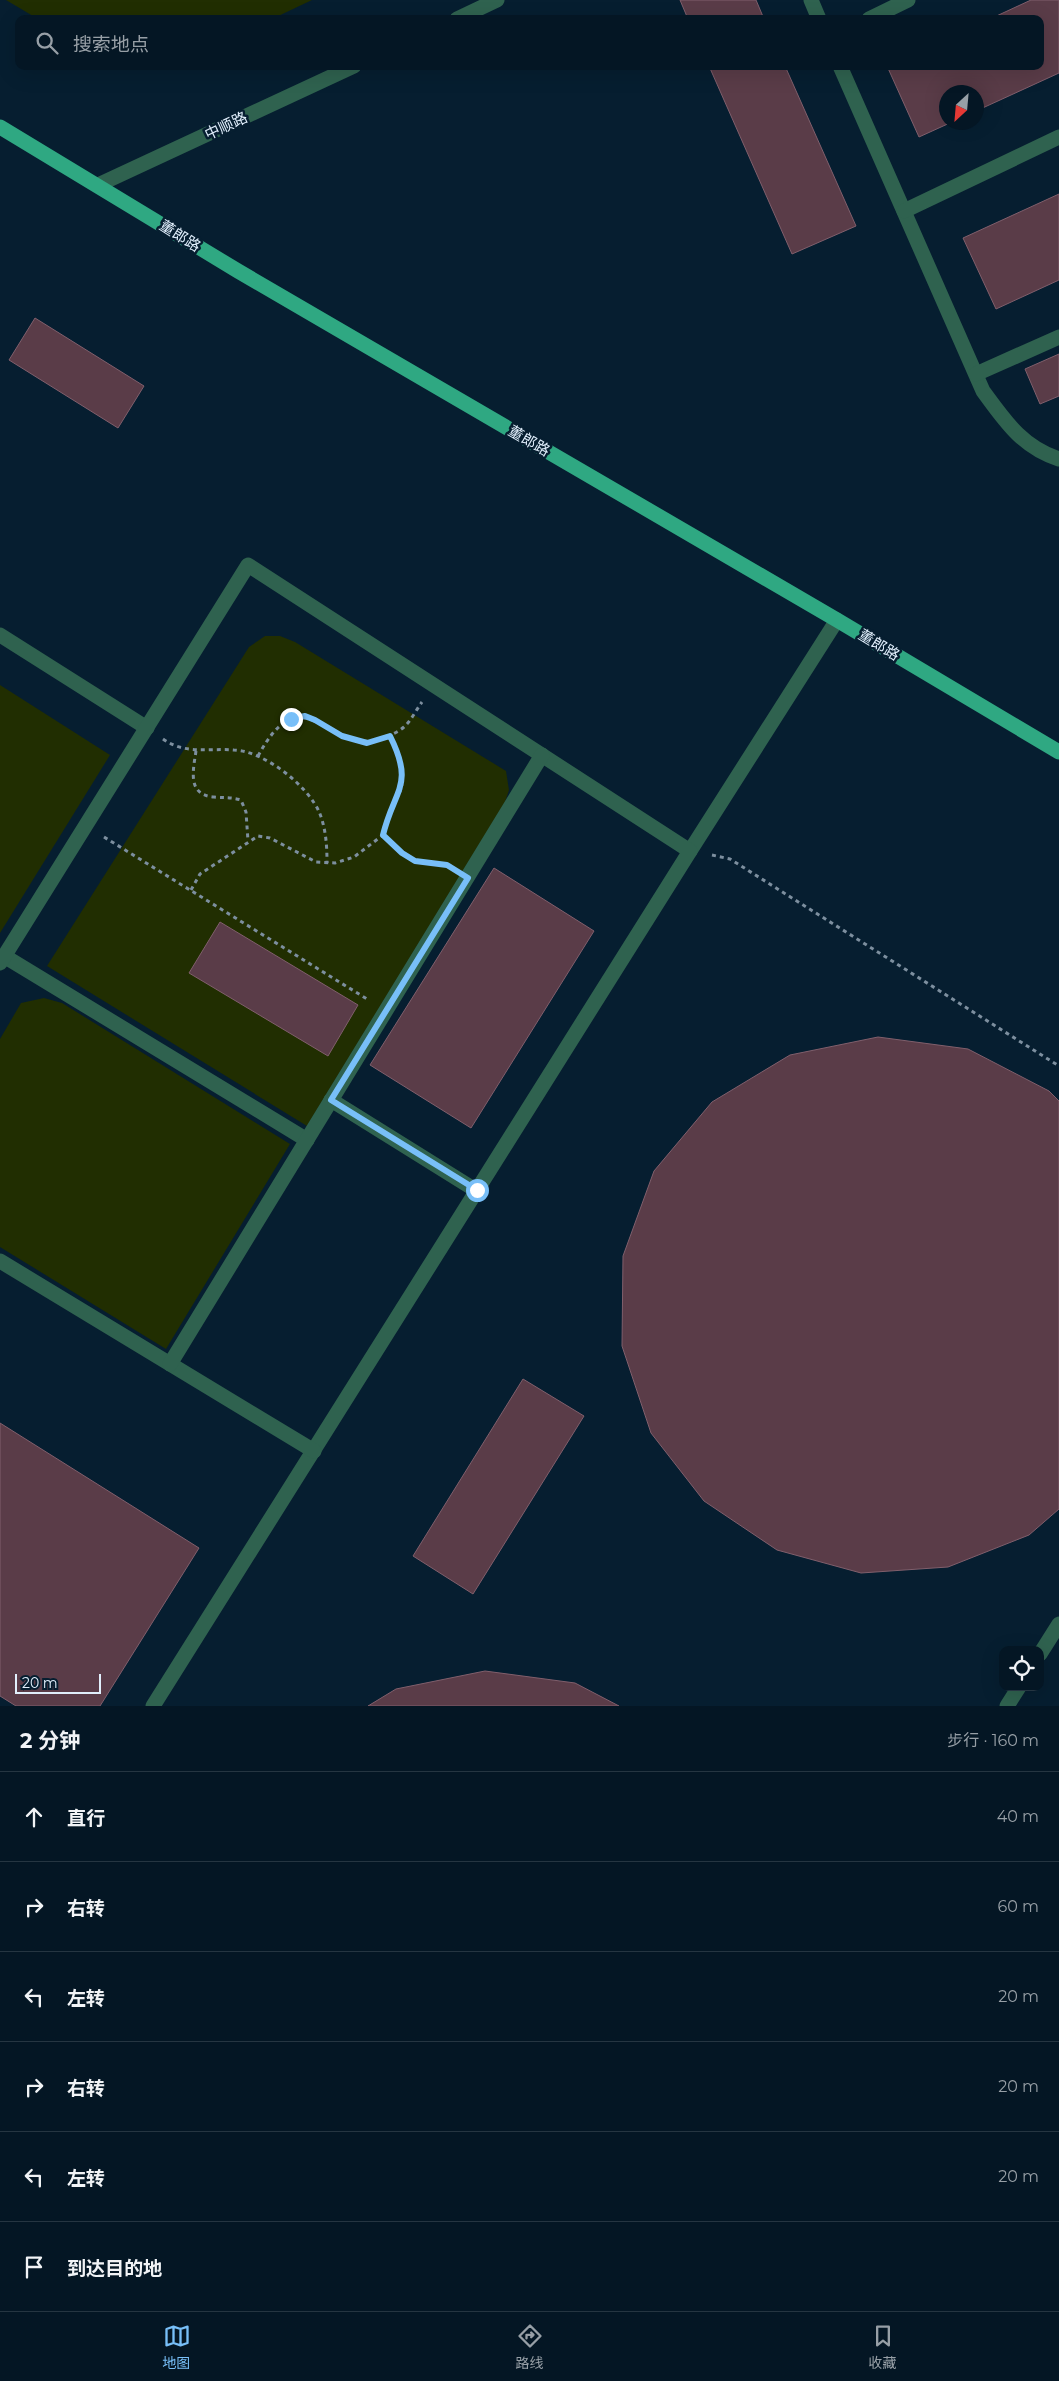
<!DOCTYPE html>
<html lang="zh">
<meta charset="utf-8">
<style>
body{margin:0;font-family:Montserrat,"Noto Sans SC",sans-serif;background:#122331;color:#f1f3f6}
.controls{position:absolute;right:15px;bottom:15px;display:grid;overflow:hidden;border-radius:10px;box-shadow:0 5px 20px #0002}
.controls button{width:45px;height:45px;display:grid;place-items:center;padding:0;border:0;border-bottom:1px solid #253541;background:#041624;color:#f1f3f6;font:25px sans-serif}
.compass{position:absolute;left:939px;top:85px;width:45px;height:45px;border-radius:50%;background:#041624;box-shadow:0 5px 20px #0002;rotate:206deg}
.scale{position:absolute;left:15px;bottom:12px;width:86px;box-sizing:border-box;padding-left:5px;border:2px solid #e1effc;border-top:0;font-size:14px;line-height:18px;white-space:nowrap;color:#e1effc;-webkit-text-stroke:4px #061e30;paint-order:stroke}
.stop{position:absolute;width:15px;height:15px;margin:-11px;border:4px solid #78bff8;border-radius:50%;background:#fff}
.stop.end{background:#78bff8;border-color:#fff;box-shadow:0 1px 5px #0008}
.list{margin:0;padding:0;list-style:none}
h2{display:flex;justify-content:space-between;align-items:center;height:65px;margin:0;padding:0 20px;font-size:21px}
h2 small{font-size:16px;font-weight:400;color:#979fa6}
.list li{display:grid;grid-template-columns:32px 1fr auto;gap:15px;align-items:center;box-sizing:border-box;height:90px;padding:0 20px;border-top:1px solid #253541}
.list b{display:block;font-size:19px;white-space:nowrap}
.list em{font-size:16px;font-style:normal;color:#979fa6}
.icon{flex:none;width:28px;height:28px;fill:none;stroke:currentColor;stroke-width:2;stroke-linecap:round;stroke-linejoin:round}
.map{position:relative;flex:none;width:1059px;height:1706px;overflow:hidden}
.search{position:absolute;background:#041624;box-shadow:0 5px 20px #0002;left:15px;right:15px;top:15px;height:55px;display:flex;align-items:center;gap:12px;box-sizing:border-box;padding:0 18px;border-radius:10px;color:#979fa6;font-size:19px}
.sheet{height:605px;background:#041624}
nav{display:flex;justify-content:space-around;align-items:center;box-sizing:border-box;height:70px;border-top:1px solid #253541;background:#041624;font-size:14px;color:#979fa6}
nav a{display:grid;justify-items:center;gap:2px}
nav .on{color:#78bff8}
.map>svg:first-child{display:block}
.green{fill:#212e01}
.building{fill:#5a3c48;stroke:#805f6c}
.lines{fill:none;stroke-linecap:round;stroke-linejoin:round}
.path{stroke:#7d8f9f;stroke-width:3;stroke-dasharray:4 4;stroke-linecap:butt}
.minor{stroke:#2f624f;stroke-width:15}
.major{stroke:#2fa882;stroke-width:15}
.route{stroke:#78bff8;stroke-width:6}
.labels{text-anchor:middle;stroke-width:5;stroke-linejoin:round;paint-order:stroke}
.street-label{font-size:15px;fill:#e1effc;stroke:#061e30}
</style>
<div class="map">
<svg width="1059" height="1706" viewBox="0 0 1059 1706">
<rect width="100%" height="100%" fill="#061e30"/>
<g class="green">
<path d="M6,0H312L272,19H38Z"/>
<path d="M265,636H280L295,642L506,771L509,790L505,802L307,1126L47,966L249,647Z"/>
<path d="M0,685L110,755L0,933Z"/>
<path d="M44,998L62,1003L290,1144L166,1349L0,1247V1039L21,1003Z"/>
</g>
<g class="building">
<path d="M680,0H756L764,19H688Z"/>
<path d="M1031,0H1059V73L976,111V92H946V122H952L919,137L887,66H1040V19H990Z"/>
<path d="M709,66H785L856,226L792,254Z"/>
<path d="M1059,194V280L996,309L963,238Z"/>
<path d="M35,318L144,386L118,428L9,360Z"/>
<path d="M1059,354V396L1040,404L1025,369Z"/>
<path d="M494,868L594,931L471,1128L370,1065Z"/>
<path d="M220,922L358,1005L328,1056L189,973Z"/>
<path d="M878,1037L968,1049L1049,1091L1059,1101V1509L1029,1535L948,1567L861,1573L777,1550L704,1501L651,1433L622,1346L623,1256L654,1171L712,1102L790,1055Z"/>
<path d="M523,1379L584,1416L473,1594L413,1556Z"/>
<path d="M0,1423L199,1548L100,1706H16L0,1696Z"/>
<path d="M485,1671L575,1683L619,1706H368L396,1689Z"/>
</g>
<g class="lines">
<g class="path">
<path d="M163,739C185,755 209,748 234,750C264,751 309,786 320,814C326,830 327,846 327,863"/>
<path d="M196,751C193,771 187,795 214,797C224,798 231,797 241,800L246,812L248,841"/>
<path d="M258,756C304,671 327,756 380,739C388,736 397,733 404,727C411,721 416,710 422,702"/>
<path d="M383,835L402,853L415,861L448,866"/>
<path d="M104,837L367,999"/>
<path d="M712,855L730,859L1059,1066"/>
<path d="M191,890L200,874L258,836L270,838L316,862L335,863L354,857L383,835L386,822L402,787L400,760L390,736"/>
</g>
<g class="minor">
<path d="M811,0L819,19"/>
<path d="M457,19L497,0"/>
<path d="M869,19L908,0"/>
<path d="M840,66L983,391C1005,421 1022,447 1059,459"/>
<path d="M98,185L354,66"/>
<path d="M904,211L1059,137"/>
<path d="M976,374L1059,337"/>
<path d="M0,635L147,728"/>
<path d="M690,851L837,620"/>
<path d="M4,956L307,1140"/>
<path d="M0,963L248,565L690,851L153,1706"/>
<path d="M331,1100L477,1191"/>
<path d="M0,1261L314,1451"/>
<path d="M170,1364L542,755"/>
<path d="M1040,1654L1059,1624"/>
<path d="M1007,1706L1019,1687"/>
</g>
<path class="major" d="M0,127L238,271L837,620L1059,752"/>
</g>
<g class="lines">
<path class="route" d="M291,719L305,716L315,720L342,736L367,743L390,736C415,786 394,789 383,835L402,853L415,861L447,865L468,878L331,1100L477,1190"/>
</g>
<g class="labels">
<g class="street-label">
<text transform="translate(226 126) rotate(-25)" y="5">中顺路</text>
<text transform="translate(180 236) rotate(32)" y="5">董郎路</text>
<text transform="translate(529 441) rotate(30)" y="5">董郎路</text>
<text transform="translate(879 645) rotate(31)" y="5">董郎路</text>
</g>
</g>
</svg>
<div class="controls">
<button><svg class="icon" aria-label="locate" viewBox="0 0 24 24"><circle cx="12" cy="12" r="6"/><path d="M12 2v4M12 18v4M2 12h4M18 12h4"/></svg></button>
</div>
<svg class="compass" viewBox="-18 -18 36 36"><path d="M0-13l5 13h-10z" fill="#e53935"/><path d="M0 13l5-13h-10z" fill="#979fa6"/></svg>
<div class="scale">20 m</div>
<div class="stop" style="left:477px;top:1190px"></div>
<div class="stop end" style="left:291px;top:719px"></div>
<div class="search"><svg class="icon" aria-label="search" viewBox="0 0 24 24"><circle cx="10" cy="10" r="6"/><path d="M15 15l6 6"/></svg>搜索地点</div>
</div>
<section class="sheet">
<h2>2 分钟<small>步行 · 160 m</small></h2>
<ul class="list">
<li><svg class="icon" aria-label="ahead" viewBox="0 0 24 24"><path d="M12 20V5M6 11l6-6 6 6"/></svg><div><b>直行</b></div><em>40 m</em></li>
<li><svg class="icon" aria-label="right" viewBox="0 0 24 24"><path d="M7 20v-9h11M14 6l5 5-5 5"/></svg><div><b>右转</b></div><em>60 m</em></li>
<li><svg class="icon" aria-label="left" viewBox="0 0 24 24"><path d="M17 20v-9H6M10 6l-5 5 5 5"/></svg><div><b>左转</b></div><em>20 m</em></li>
<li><svg class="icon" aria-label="right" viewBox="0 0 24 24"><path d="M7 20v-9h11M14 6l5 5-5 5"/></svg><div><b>右转</b></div><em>20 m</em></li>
<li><svg class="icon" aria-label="left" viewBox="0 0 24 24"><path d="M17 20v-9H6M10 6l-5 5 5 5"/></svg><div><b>左转</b></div><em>20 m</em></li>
<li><svg class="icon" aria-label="arrive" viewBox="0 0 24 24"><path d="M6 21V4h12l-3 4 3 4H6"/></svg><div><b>到达目的地</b></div></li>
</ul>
</section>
<nav>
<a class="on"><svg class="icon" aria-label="map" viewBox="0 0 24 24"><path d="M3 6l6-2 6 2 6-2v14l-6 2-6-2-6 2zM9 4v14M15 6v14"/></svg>地图</a>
<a><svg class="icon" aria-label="directions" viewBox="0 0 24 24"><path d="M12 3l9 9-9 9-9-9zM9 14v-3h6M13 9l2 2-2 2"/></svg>路线</a>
<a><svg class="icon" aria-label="saved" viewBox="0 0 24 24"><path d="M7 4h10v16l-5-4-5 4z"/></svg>收藏</a>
</nav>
